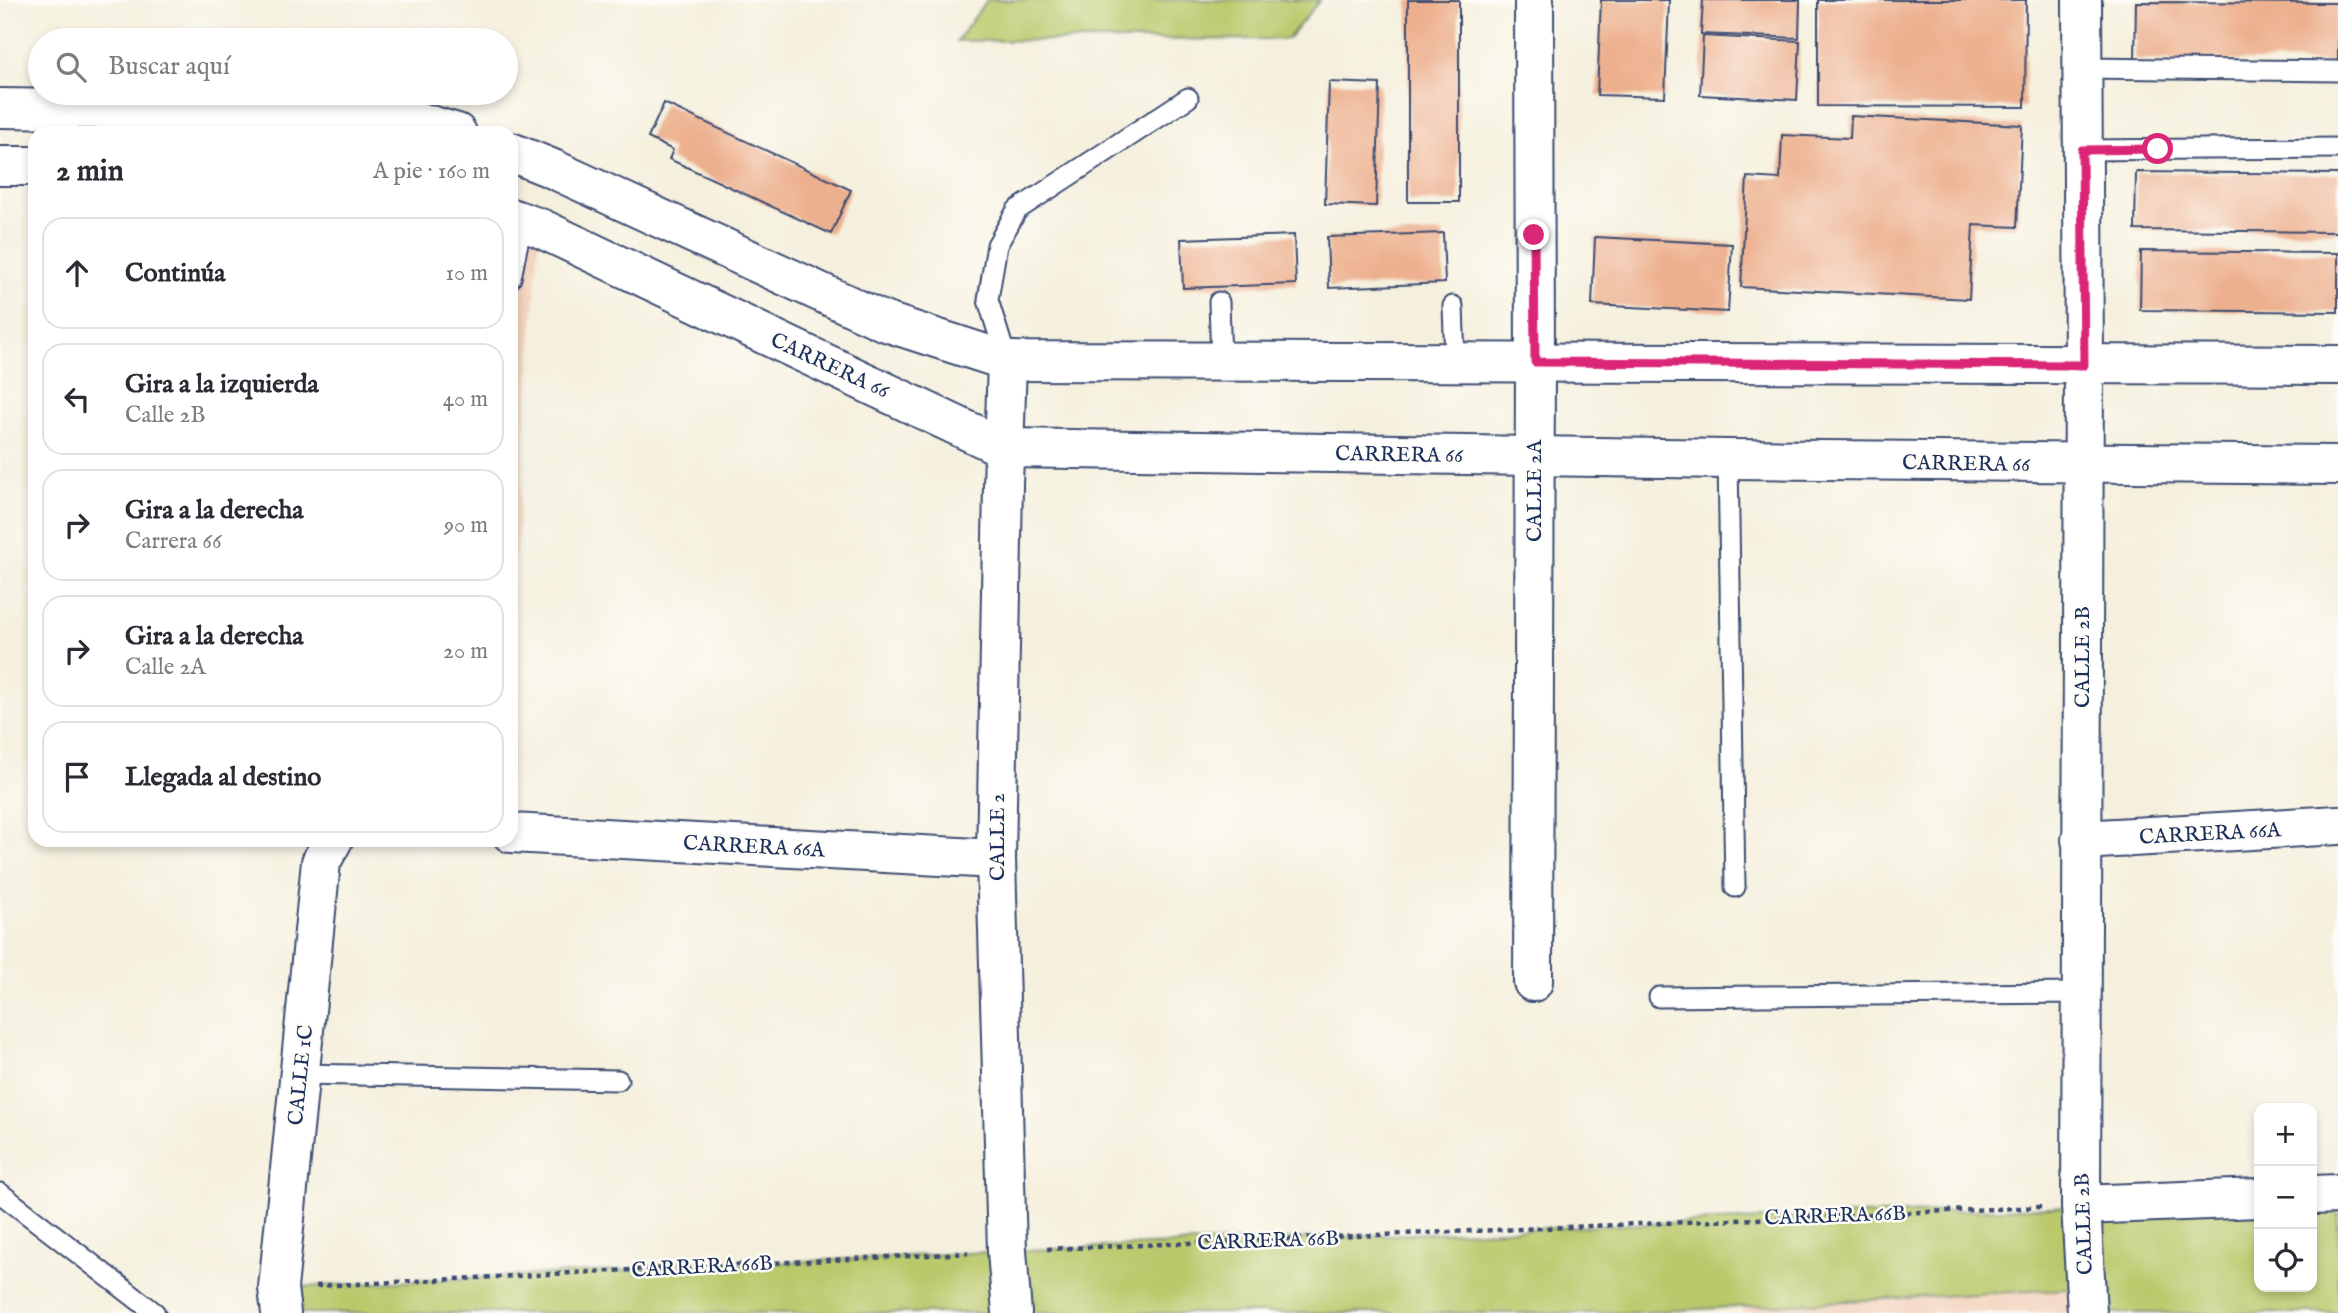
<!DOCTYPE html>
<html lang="es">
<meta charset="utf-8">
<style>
body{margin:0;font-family:"IM FELL English",serif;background:#f7f7f7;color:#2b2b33}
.controls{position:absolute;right:21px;bottom:21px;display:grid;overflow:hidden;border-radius:14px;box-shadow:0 4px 10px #0003}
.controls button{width:63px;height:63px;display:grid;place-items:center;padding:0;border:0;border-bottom:2px solid #e1e1e2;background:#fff;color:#2b2b33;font:35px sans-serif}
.stop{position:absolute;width:21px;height:21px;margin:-16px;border:5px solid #db2777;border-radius:50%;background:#fff}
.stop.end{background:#db2777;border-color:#fff;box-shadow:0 2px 7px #0008}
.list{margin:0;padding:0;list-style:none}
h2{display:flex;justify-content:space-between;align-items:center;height:91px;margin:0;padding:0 28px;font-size:30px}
h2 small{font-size:23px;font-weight:400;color:#7c7c81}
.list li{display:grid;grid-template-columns:46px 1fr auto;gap:21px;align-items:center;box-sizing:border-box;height:112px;margin:0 14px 14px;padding:0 14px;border:2px solid #e1e1e2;border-radius:21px}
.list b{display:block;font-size:26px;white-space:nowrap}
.list p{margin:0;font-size:23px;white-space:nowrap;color:#7c7c81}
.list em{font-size:23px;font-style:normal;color:#7c7c81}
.icon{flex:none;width:38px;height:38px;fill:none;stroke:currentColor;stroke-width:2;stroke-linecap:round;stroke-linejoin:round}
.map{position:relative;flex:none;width:2338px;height:1313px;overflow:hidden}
.search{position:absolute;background:#fff;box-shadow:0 4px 10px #0003;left:28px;top:28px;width:490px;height:77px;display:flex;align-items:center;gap:18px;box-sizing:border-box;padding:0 24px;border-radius:38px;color:#7c7c81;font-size:26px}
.panel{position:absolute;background:#fff;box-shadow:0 4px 10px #0003;left:28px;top:126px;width:490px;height:721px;border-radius:21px}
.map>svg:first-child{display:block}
.built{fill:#f3d4bf}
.green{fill:#bac96c;stroke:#6a7c65;stroke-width:2}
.building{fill:#edb08e}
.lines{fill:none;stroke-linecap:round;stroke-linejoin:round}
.service-casing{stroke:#3c4c71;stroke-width:23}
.minor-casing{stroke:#3c4c71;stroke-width:42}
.secondary-casing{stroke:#3c4c71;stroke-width:42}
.path{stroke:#3c4c71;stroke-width:4.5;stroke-dasharray:5 5;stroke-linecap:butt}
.service{stroke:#fff;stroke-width:19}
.minor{stroke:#fff;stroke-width:38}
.secondary{stroke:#fff;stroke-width:38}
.route{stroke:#db2777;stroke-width:9}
.labels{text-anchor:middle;stroke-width:5;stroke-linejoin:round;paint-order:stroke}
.street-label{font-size:21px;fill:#1b2f5e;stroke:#fdfcf7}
</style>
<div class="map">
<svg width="2338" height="1313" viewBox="0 0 2338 1313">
<rect width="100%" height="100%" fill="#fdfcf7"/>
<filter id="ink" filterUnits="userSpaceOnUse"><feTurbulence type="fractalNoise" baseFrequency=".0143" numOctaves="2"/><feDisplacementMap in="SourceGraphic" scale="14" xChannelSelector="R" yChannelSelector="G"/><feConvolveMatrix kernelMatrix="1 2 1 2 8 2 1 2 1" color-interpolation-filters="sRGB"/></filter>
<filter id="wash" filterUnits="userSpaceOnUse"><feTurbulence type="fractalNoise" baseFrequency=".00686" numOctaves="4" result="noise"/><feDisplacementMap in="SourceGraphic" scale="28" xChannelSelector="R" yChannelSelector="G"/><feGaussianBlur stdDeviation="1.57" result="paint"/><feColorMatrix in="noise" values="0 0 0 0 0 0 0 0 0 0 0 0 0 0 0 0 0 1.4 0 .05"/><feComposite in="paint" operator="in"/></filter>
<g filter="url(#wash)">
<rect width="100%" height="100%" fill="#f5f0dd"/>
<g class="built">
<path d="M511,218L540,228L516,556L511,555Z"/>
<path d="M2085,1288L2087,1313H1744L1743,1306Z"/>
</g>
<g class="green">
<path d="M987,0H1320L1288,39L957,41Z"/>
<path d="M2338,1194V1313H2087L2085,1288L1627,1313H281L278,1288L1007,1251L2259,1198V1287H2312V1195Z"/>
</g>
<g id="blocks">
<g class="building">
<rect x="1408" y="0" width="51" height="202"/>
<path d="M1601,0H1669L1665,97L1597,95Z"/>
<path d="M1703,0H1800L1799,38L1701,34Z"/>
<path d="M1818,0H2026L2025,107L1818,106Z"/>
<path d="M2136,2L2338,3V62L2135,60Z"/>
<path d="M1703,36L1800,41L1797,100L1700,95Z"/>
<path d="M1329,82L1380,84L1376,206L1325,204Z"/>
<path d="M664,103L851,190L831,234L669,159L673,150L648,138Z"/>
<path d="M1851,116L2022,125L2017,227L1973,225L1969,299L1741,287L1747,177L1780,179L1782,135L1850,138Z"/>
<path d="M2136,172L2338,174V232L2135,230Z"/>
<path d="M1443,233L1445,283L1329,288L1327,237Z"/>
<path d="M1294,235L1296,284L1183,288L1181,239Z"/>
<path d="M1595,237L1732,244L1728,312L1592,305Z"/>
<path d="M2141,251L2338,253V312L2140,310Z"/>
</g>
</g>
</g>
<g filter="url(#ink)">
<use href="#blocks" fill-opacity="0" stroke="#3c4c71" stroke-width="2"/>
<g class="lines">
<defs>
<g id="service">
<path d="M2082,68L2338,71"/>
<path d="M2082,150L2338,148"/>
<path d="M511,278L522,222"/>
<path d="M1219,302L1221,361"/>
<path d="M1453,306L1455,361"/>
<path d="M1007,361L988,300L997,245L1017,210L1188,98"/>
<path d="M1728,459L1735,887"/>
<path d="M1659,997L2081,993"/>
<path d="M300,1074L618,1080"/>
<path d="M0,1193L155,1313"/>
</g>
<g id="minor">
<path d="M2082,0L2084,364L2081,1205L2087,1313"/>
<path d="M1007,361L1003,485L996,859L1007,1251L1012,1313"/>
<path d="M511,833L996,859"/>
<path d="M2081,840L2338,825"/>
<path d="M1533,982L1535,363L1534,0"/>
<path d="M2312,1195L2338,1194"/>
<path d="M2081,1205L2259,1198"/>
<path d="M281,1313L278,1288L321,862L333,840"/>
</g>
<g id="secondary">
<path d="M0,108L285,112L413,120L457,133"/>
<path d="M511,152L553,169L883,321L1007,361L2338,365"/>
<path d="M0,166H35"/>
<path d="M511,218L540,228L1004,448L1728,459L2338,465"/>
</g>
</defs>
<use href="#service" class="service-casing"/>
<use href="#minor" class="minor-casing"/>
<use href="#secondary" class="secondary-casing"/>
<g class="path">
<path d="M1047,1249L2042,1207"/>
<path d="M316,1286L968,1253"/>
</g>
<use href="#service" class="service"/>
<use href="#minor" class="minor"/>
<use href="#secondary" class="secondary"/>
</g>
</g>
<g class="lines" filter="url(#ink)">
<path class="route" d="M1534,235L1535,362L2084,365L2082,150L2158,149"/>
</g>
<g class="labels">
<g class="street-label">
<text transform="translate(830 365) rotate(25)" y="7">CARRERA 66</text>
<text transform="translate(1399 454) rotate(1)" y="7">CARRERA 66</text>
<text transform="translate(1966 463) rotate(1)" y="7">CARRERA 66</text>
<text transform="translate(1534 491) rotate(-90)" y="7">CALLE 2A</text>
<text transform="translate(2082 657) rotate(-90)" y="7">CALLE 2B</text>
<text transform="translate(2210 833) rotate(-3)" y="7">CARRERA 66A</text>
<text transform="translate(997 837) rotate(-90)" y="7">CALLE 2</text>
<text transform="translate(754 846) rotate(3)" y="7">CARRERA 66A</text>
<text transform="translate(300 1075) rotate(-84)" y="7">CALLE 1C</text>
<text transform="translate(1835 1215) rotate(-2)" y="7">CARRERA 66B</text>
<text transform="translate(2083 1224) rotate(-92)" y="7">CALLE 2B</text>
<text transform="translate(1268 1240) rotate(-2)" y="7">CARRERA 66B</text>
<text transform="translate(702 1266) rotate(-3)" y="7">CARRERA 66B</text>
</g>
</g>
</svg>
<div class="controls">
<button>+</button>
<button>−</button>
<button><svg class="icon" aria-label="locate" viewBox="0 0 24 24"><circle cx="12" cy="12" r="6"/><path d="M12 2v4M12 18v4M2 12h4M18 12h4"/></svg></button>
</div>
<div class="stop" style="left:2158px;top:149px"></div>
<div class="stop end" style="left:1534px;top:235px"></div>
<div class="search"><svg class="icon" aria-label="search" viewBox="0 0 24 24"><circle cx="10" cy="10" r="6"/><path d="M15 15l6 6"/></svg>Buscar aquí</div>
<section class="panel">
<h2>2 min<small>A pie · 160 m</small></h2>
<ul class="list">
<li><svg class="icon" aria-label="ahead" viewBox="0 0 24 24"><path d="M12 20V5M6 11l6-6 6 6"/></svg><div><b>Continúa</b></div><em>10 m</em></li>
<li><svg class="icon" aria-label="left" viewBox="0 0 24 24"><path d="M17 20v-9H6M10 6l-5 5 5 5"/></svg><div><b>Gira a la izquierda</b><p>Calle 2B</p></div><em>40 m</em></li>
<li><svg class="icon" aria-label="right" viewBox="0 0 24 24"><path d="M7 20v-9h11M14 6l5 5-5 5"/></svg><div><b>Gira a la derecha</b><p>Carrera 66</p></div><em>90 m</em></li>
<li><svg class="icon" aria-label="right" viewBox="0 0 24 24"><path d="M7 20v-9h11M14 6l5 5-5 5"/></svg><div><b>Gira a la derecha</b><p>Calle 2A</p></div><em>20 m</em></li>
<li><svg class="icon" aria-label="arrive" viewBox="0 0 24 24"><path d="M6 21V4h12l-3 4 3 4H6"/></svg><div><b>Llegada al destino</b></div></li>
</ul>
</section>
</div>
